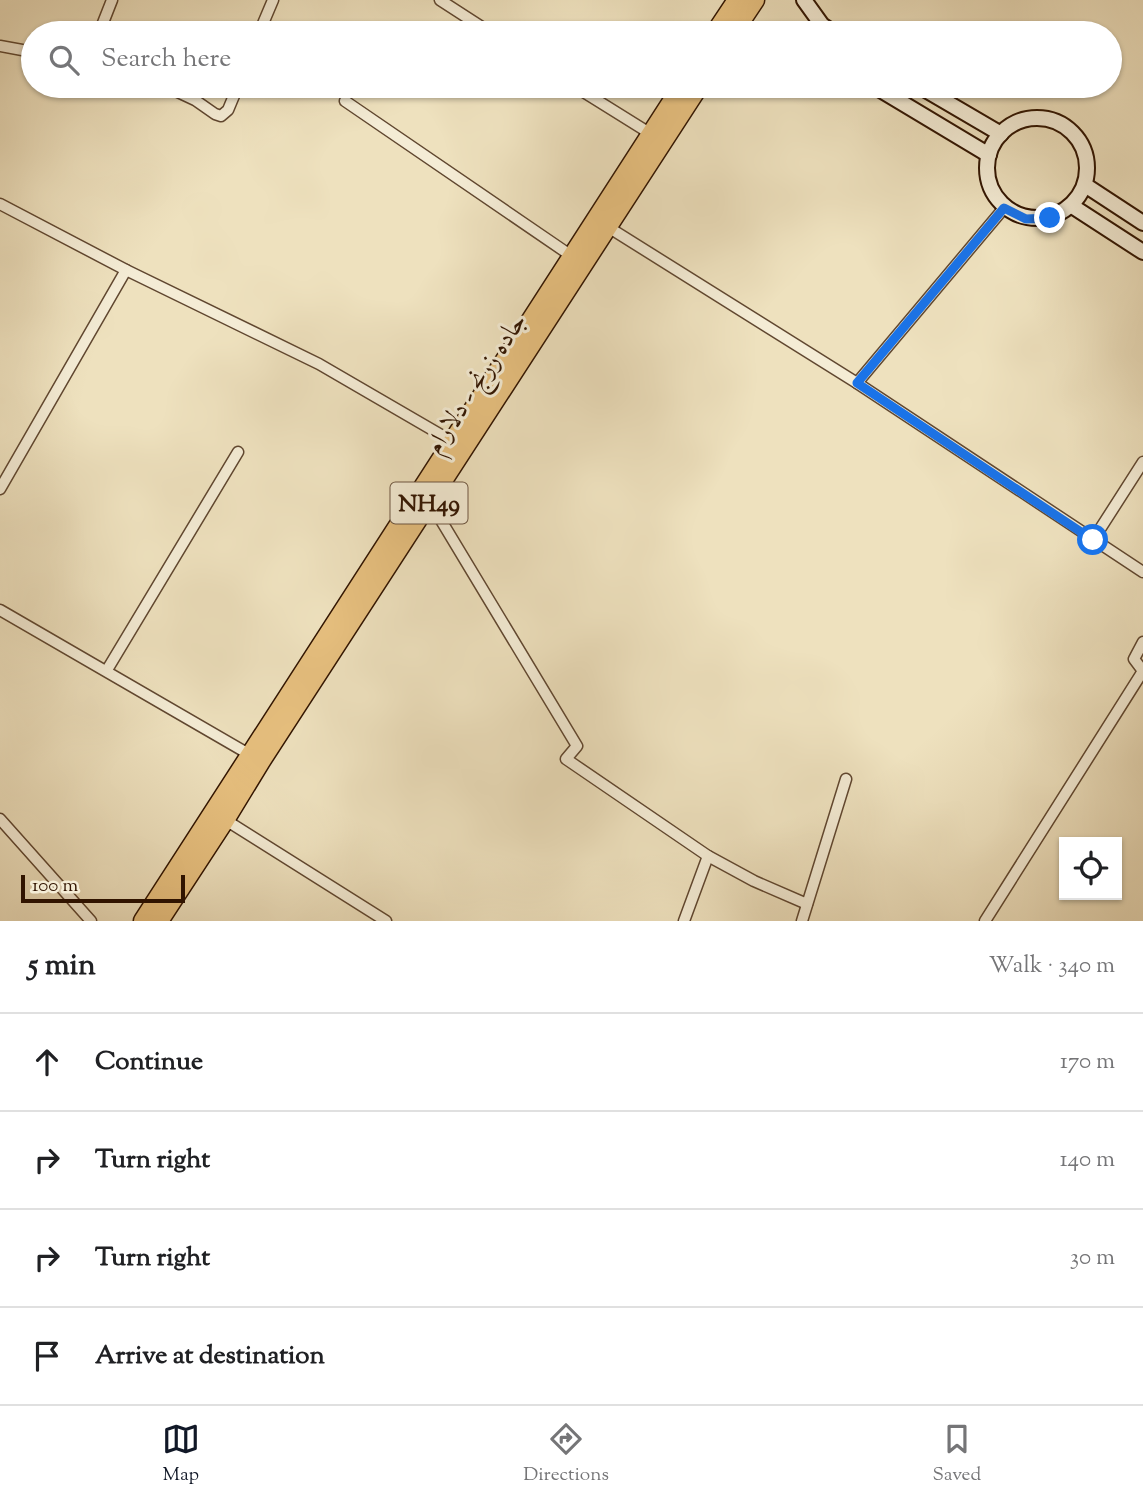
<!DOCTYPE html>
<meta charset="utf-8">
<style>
body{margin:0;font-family:"Sorts Mill Goudy",Amiri,serif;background:#f6f6f6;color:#202124}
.controls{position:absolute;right:21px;bottom:21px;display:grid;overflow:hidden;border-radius:0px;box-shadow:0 2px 5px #0004}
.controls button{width:63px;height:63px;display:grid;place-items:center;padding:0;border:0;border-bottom:2px solid #e0e0e0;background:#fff;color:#202124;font:35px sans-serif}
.scale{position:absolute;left:21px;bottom:18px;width:164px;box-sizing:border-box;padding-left:7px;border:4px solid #311400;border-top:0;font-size:19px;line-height:24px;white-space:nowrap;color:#311400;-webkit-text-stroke:5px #f4ecd5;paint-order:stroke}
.stop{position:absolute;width:21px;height:21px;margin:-16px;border:5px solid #1a73e8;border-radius:50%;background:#fff}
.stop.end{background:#1a73e8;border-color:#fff;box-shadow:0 2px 7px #0008}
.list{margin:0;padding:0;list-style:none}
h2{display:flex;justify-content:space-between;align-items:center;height:91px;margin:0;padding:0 28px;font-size:30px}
h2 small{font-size:23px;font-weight:400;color:#757577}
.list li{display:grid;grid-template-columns:46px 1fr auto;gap:21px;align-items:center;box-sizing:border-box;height:98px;padding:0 28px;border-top:2px solid #e0e0e0}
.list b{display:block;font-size:26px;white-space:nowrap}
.list em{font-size:23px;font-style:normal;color:#757577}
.icon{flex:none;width:38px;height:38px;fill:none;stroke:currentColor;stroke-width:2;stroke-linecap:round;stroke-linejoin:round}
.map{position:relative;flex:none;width:1143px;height:921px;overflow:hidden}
.search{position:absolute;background:#fff;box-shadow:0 2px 5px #0004;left:21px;right:21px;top:21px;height:77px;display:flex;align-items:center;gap:18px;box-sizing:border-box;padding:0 24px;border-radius:38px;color:#757577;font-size:26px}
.sheet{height:483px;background:#fff}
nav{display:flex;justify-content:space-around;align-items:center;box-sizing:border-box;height:98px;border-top:2px solid #e0e0e0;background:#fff;font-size:19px;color:#757577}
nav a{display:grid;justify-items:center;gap:4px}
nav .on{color:#111827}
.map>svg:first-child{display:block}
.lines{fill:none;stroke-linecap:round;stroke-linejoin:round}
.street-casing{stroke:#604730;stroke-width:13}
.secondary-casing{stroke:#311400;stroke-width:18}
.highway-casing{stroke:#311400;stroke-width:21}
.street{stroke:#f4ecd5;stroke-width:10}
.secondary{stroke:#f4ecd5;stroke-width:14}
.highway{stroke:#e7c07f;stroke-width:18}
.route{stroke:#1a73e8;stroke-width:9}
.labels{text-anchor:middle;stroke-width:6;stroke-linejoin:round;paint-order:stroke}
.shield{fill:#f4ecd5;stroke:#6c5540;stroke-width:2}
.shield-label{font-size:24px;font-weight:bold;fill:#311400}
.street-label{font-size:26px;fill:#311400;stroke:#f4ecd5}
</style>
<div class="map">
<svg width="1143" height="921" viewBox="0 0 1143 921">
<rect width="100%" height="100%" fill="#eee1be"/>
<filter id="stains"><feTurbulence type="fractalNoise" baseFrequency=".00286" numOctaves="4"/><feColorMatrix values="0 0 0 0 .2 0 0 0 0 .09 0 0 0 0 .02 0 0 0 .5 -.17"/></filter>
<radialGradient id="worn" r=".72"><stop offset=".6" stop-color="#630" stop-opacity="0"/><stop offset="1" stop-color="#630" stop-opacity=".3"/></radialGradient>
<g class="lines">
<defs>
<g id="street">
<path d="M440,0L491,33"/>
<path d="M99,33L112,0"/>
<path d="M259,33L273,0"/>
<path d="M0,46L33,52"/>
<path d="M165,86L195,100L215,114L221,116L228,110L238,86"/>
<path d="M574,86L651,134"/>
<path d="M345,101L573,257"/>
<path d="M0,204L126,270L319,364L455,443"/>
<path d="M608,227L857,383L1143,572"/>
<path d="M857,383L1004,208"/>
<path d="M0,489L126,270"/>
<path d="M430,502L577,746L566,759L708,856L754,881L807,904"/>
<path d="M1093,540L1143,462"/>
<path d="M0,610L254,757"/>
<path d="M107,670L238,452"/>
<path d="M0,819L91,921"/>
<path d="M224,819L386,921"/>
<path d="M684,921L708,856"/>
<path d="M802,921L846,779"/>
<path d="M985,921L1143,671L1134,659L1143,642"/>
</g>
<g id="secondary">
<path d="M804,0L822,25L834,33"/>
<path d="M729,21L749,33"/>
<path d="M874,86L989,155"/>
<path d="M919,86L1001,134"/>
<circle cx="1037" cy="168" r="50"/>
<path d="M1085,185L1143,223"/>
<path d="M1072,206L1143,252"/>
</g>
<g id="highway">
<path d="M715,33L737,0"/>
<path d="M733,33L755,0"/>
<path d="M143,921L682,86"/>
<path d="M159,921L225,820L261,761L699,86"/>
</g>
</defs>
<use href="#street" class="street-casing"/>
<use href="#secondary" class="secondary-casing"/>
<use href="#highway" class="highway-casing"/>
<use href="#street" class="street"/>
<use href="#secondary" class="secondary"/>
<use href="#highway" class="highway"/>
</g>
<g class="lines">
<path class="route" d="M1050,218L1026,219L1004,208L857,383L1093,540"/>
</g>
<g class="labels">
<rect class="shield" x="390.5" y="482.5" width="77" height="41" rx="5"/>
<g class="shield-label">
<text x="429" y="511">NH49</text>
</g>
<g class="street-label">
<text transform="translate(475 383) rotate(-57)" y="9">جاده زرنج - دلارام</text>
</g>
</g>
<rect width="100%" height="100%" filter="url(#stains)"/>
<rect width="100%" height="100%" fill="url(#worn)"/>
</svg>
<div class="controls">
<button><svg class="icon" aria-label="locate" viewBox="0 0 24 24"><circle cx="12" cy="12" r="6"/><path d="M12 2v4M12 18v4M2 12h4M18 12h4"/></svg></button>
</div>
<div class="scale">100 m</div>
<div class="stop" style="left:1093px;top:540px"></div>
<div class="stop end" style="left:1050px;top:218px"></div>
<div class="search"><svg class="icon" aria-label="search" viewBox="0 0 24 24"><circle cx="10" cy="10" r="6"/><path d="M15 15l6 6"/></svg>Search here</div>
</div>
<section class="sheet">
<h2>5 min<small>Walk · 340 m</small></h2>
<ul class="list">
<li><svg class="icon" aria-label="ahead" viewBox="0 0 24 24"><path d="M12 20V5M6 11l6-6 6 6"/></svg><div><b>Continue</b></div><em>170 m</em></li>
<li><svg class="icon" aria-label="right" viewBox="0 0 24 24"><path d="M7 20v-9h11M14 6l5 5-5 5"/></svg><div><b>Turn right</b></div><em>140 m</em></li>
<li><svg class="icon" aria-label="right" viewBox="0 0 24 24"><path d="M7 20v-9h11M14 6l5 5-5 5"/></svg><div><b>Turn right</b></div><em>30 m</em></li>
<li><svg class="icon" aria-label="arrive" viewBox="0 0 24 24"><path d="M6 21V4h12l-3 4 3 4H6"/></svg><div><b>Arrive at destination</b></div></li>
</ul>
</section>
<nav>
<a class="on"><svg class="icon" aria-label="map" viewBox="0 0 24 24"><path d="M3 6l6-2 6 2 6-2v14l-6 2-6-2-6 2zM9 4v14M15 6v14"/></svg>Map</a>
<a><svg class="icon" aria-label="directions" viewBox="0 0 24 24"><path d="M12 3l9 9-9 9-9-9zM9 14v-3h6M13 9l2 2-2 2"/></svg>Directions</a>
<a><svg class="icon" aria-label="saved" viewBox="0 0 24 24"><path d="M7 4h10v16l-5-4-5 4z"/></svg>Saved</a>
</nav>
